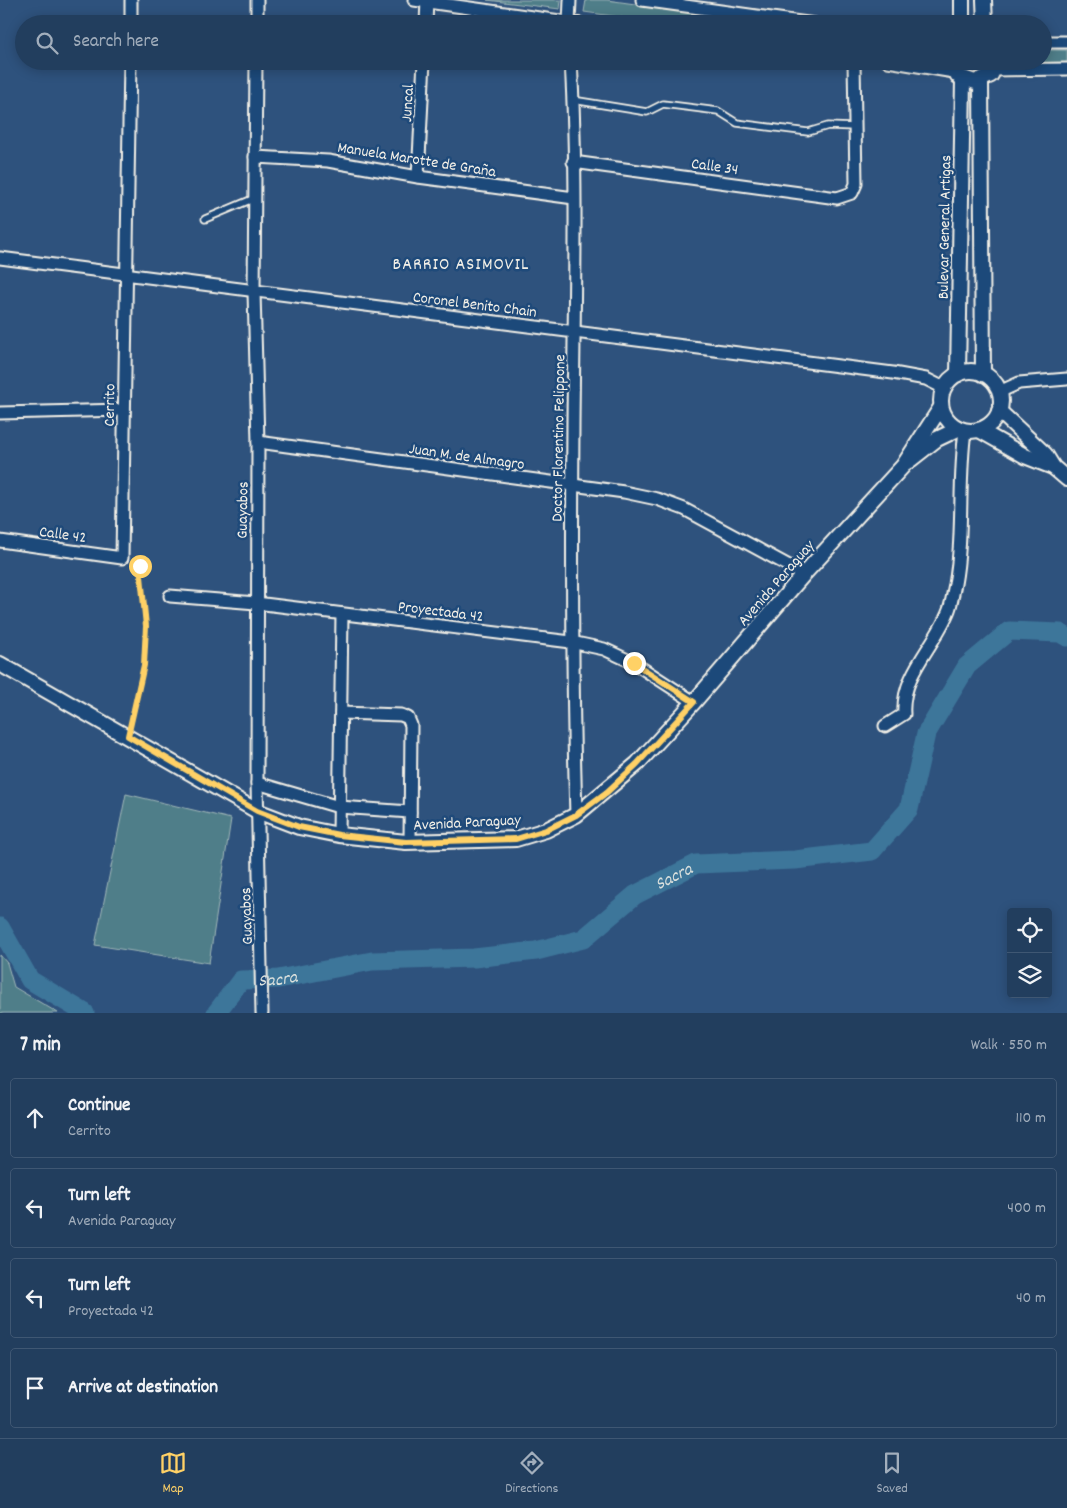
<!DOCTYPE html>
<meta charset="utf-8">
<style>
body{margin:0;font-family:Dekko,sans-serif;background:#2e4967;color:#f1f3f6}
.controls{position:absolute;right:15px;bottom:15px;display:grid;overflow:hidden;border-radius:5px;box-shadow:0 2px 12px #0003}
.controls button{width:45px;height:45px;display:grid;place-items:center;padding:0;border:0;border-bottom:1px solid #3f5773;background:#223e5e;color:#f1f3f6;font:25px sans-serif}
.stop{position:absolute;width:15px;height:15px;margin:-11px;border:4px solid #ffd166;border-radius:50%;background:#fff}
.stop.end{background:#ffd166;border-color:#fff;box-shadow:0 1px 5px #0008}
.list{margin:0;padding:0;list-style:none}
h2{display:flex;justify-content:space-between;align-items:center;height:65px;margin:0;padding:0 20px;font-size:21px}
h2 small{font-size:16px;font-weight:400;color:#a2aebc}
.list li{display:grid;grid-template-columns:32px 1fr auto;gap:15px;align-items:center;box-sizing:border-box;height:80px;margin:0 10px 10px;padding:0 10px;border:1px solid #3f5773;border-radius:5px}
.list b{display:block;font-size:19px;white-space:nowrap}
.list p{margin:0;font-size:16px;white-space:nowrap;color:#a2aebc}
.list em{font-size:16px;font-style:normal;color:#a2aebc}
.icon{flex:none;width:28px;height:28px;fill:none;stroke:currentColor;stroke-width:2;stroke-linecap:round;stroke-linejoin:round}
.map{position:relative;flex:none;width:1067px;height:1013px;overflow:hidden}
.search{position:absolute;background:#223e5e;box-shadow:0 2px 12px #0003;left:15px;right:15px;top:15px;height:55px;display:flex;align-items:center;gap:12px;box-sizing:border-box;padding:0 18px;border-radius:28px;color:#a2aebc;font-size:19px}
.sheet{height:425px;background:#223e5e}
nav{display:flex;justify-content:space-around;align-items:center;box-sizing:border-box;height:70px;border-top:1px solid #3f5773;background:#223e5e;font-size:14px;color:#a2aebc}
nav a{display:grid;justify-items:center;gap:2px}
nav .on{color:#ffd166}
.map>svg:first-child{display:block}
.green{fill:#4f7e89;stroke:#a2b8b8}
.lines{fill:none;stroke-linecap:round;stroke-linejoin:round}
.river{stroke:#3e769a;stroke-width:19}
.service-casing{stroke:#f4f1e8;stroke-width:9}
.minor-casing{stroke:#f4f1e8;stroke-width:15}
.tertiary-casing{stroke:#f4f1e8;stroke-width:18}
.path{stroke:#f4f1e8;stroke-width:2;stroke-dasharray:1 4;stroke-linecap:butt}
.service{stroke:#1f4a7a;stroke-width:5.5}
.minor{stroke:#1f4a7a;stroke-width:11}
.tertiary{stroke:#1f4a7a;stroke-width:14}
.route{stroke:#ffd166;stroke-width:6}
.labels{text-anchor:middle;stroke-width:5;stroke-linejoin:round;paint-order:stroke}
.street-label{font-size:16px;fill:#f4f1e8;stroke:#1f4a7a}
.neighbourhood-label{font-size:18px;letter-spacing:1px;fill:#f4f1e8;stroke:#1f4a7a}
.water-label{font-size:18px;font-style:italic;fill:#d9dfdc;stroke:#1f4a7a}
</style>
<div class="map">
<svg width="1067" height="1013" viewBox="0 0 1067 1013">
<rect width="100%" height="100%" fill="#2e527d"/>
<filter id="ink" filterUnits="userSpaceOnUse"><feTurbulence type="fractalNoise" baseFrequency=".02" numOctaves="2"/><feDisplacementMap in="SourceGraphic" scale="10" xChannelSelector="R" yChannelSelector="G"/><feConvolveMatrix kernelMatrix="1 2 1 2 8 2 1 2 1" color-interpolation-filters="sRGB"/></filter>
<g filter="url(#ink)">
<g class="green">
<path d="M487,0H561L560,9Z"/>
<path d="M586,0H607L775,24H670L584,12Z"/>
<path d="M1043,50H1067V64L1009,63L1008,61H1043Z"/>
<path d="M126,794L231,819L209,963L95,945Z"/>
<path d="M0,955L7,963L14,987L58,1013H0Z"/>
</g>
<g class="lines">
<g class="river">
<path d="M0,927L30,980L85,1013"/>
<path id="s1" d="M216,1013L241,980L278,979L372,961L474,958L536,951L583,939L635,895L696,864L795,860L872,851L909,809L926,734L967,666L1009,631L1060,633L1067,637"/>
</g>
<defs>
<g id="service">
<path d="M573,100L647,112L663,104L718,111L737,123L808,132L828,126L855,127"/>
<path d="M205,219L255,198"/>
</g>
<g id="minor">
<path d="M414,0L581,24"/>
<path d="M642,0L815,24"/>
<path d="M131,24V0"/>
<path d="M257,24V0"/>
<path d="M426,24L427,0"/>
<path d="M569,24L570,0"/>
<path d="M1043,42H1067"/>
<path d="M256,61L254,292L258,442L257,783L262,1013"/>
<path d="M571,61C578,182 574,304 573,425C572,555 572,685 576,815"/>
<path d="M888,61L954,72"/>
<path d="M994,70L1067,69"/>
<path d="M255,157L328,161L418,177L574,198"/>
<path d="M573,162L837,198L852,193L856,184L854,61"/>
<path d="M418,177L424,61"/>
<path d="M0,258L893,373L926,379L944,388"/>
<path d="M999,392L1019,383L1067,379"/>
<path d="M0,413L124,410"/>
<path d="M258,442L624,492L657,499L684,509L804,574"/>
<path d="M0,541L122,558L130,61"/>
<path d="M170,596L256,603L571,642L604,649L634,663L694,702"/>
<path d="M341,713L401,715L408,718L411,725L410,842"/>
<path d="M885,726L904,714C901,674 936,645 949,610C952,602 953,592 955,584C964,534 958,482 965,431"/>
<path d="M257,783L339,807L410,812"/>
<path d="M339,835L342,614"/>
</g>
<g id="tertiary">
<path d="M984,0L985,24"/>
<path d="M962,24V0"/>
<path d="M951,61L958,76L975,82L991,75L997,61"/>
<path d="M981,81L983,374"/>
<circle cx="971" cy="401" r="30"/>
<path d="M958,374L963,80"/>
<path d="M999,411L1045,454L1053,467L1067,479"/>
<path d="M979,430L1025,456L1053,467"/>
<path d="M909,461L937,439L958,429"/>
<path d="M0,664L257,811L299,827L339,835L406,842L516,839L546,830L576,815L637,764L694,702L804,574L903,466L941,407"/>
</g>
</defs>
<use href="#service" class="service-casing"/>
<use href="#minor" class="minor-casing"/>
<use href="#tertiary" class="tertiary-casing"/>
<path class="path" d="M131,725L144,665L146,626L140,565L132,562"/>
<use href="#service" class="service"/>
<use href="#minor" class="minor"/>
<use href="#tertiary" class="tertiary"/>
</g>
</g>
<g class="lines" filter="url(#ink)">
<path class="route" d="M140,566L146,626L144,665L128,736L257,811L299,827L339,835L406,842L516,839L546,830L576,815L607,792L637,764L694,702L634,663"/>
</g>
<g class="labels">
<g class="street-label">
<text transform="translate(406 103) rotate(-87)" y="6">Juncal</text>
<text transform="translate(417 158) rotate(9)" y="6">Manuela Marotte de Graña</text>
<text transform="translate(715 165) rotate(8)" y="6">Calle 34</text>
<text transform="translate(943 227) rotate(-89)" y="6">Bulevar General Artigas</text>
<text transform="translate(475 303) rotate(7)" y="6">Coronel Benito Chain</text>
<text transform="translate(108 405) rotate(-89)" y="6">Cerrito</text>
<text transform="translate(557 438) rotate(-89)" y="6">Doctor Florentino Felippone</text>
<text transform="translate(467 455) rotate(8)" y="6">Juan M. de Almagro</text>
<text transform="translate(241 510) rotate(-89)" y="6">Guayabos</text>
<text transform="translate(63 533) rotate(8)" y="6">Calle 42</text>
<text transform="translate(775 582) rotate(-49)" y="6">Avenida Paraguay</text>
<text transform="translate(441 610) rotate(7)" y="6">Proyectada 42</text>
<text transform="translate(467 821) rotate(-3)" y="6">Avenida Paraguay</text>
<text transform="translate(245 916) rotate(-92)" y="6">Guayabos</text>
</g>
<g class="neighbourhood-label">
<text x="461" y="269">BARRIO ASIMOVIL</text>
</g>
<g class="water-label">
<text dy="6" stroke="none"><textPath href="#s1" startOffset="498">Sacra</textPath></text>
<text dy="6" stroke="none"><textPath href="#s1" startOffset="78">Sacra</textPath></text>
</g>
</g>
</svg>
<div class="controls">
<button><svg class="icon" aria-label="locate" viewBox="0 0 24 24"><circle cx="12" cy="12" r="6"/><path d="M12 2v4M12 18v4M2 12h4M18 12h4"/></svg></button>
<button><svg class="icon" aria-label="layers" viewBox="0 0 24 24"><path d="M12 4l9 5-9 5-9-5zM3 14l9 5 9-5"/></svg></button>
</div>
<div class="stop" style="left:140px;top:566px"></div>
<div class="stop end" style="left:634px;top:663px"></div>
<div class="search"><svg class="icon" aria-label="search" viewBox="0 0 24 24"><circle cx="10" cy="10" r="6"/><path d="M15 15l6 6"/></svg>Search here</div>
</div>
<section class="sheet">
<h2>7 min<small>Walk · 550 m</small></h2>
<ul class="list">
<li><svg class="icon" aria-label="ahead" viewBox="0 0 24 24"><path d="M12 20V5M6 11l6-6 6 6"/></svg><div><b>Continue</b><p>Cerrito</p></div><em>110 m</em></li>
<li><svg class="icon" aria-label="left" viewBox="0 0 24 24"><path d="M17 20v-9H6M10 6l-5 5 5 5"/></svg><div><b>Turn left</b><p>Avenida Paraguay</p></div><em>400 m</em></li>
<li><svg class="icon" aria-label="left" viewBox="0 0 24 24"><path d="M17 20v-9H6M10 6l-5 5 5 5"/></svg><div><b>Turn left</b><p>Proyectada 42</p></div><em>40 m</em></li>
<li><svg class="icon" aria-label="arrive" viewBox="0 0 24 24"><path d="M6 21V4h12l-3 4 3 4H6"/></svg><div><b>Arrive at destination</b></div></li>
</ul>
</section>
<nav>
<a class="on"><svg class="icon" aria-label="map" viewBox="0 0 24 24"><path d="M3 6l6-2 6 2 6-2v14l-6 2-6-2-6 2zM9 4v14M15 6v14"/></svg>Map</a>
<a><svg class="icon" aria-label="directions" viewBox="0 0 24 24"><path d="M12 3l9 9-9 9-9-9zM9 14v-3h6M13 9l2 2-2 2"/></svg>Directions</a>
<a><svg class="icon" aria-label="saved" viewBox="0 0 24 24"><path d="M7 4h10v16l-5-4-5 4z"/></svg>Saved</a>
</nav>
